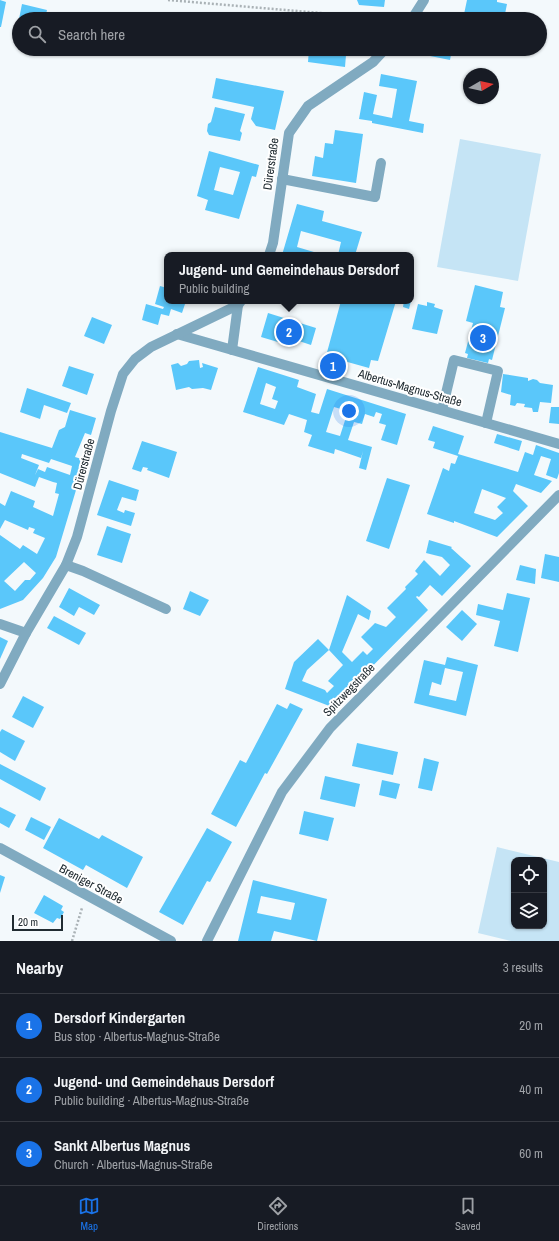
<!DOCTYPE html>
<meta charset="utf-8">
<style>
body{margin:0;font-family:"Archivo Narrow",sans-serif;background:#20242c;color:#f1f3f6}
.controls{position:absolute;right:12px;bottom:12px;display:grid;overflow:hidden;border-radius:8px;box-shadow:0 1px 3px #0004}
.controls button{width:36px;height:36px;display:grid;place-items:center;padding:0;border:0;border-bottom:1px solid #363941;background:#171b24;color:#f1f3f6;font:20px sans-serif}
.compass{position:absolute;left:463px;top:68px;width:36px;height:36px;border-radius:50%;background:#171b24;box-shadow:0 1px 3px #0004;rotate:81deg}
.scale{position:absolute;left:12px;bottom:10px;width:51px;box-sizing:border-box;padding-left:4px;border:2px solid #212c32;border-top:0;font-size:11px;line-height:14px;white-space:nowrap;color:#212c32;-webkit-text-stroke:3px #fff;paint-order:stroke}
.you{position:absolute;left:349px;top:411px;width:14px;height:14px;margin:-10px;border:3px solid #fff;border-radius:50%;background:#1a73e8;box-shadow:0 0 0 6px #1a73e833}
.badge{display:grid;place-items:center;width:26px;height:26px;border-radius:50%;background:#1a73e8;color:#fff;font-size:13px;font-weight:700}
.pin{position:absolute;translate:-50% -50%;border:2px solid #fff;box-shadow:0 1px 4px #0006}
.popup{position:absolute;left:164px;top:252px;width:250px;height:52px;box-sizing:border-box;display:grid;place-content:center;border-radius:8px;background:#171b24;filter:drop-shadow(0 1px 3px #0005);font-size:13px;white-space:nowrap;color:#9ea1a6}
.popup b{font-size:15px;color:#f1f3f6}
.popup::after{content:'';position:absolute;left:50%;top:100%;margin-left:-8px;border:8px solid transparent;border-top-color:#171b24}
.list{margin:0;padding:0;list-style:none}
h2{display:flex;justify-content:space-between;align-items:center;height:52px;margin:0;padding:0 16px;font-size:17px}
h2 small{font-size:13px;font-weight:400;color:#9ea1a6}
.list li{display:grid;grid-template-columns:26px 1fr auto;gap:12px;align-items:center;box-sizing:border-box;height:64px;padding:0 16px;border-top:1px solid #363941}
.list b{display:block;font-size:15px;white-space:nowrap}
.list p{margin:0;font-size:13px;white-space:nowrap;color:#9ea1a6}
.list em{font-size:13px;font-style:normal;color:#9ea1a6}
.icon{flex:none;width:22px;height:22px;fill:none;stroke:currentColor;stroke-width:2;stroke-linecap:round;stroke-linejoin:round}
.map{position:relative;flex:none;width:559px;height:941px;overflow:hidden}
.search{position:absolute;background:#171b24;box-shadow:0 1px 3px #0004;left:12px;right:12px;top:12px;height:44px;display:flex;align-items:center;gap:10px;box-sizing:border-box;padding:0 14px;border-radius:22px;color:#9ea1a6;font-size:15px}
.sheet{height:244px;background:#171b24}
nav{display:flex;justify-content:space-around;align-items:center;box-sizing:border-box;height:56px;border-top:1px solid #363941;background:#171b24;font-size:11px;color:#9ea1a6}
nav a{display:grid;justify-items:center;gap:2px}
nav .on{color:#1a73e8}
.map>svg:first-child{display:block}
.green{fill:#c5e4f5;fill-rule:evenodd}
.building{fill:#5ac7fa;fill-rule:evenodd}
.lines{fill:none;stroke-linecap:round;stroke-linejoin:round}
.path{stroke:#aab2b6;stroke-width:2.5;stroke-dasharray:2 2;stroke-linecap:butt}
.minor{stroke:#80aac0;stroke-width:10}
.labels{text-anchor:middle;stroke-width:4;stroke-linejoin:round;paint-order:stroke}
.street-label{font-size:12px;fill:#212c32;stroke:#fff}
</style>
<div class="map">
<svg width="559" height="941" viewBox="0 0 559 941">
<rect width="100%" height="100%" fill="#f3f9fc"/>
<g class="green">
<path d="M460,139L541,154L518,281L437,267Z"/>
<path d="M497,847L559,862V941H511L478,933ZM514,860H544V926H514Z"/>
</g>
<g class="building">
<path d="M0,0L6,2L1,27H0Z"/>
<path d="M357,0H385L384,7L359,5Z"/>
<path d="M467,0H497V2L507,4L504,19H463Z"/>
<path d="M22,4L47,10L45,19H19Z"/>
<path d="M314,16L333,18V19H313Z"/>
<path d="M18,21H19V35L15,34Z"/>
<path d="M309,49H322V52L333,53V50L340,51V54L346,55L345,67L308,62Z"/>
<path d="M426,49H452L450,60L425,55Z"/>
<path d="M381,74L417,81L409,121L424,124L423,133L372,123V121L359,119L364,92L377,95L373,114L392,118L397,89L379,86Z"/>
<path d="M216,78L284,91L275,130L256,126L251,119L254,107L212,98Z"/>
<path d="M215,107L245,114L240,131L242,133L240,141L209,135L207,131L208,124L211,122Z"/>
<path d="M335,130L363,134L356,183L312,176L315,156L323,158L325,143L333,144Z"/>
<path d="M209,151L259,165L256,177L252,176L239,219L205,210L208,200L197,196ZM220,167L240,172L233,195L214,190Z"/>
<path d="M297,204L324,211L322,221L362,232L355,255H338L341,242L301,231L297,247L324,255H282Z"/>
<path d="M475,285L503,292L500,307L505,308L492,360L489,359L488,363L467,358L468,354L465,353L473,323L466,321Z"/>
<path d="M160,286L167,288V301H186L182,313L171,309L169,316L161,314L158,325L142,320L146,304L163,309L164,307L155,304Z"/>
<path d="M341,301H396L378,361L371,360L369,368L326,356Z"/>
<path d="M404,301H411L409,309L403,307Z"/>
<path d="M427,302L435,304L434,307L443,310L437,334L412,329L418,304L427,306Z"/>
<path d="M268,313L316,328L311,345L290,338L288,345L261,337Z"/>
<path d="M92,317L112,325L104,344L84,336Z"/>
<path d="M199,360L200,368L203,367L202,363L218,368L211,390L203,388L192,389L189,387L176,390L171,365L178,363L181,366L187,364L189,361Z"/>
<path d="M69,366L94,374L87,395L62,386Z"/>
<path d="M258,367L299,380L297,387L316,394L311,412L319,414L327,389L406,414L397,445L381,440L386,425L379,423L382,414L376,412L374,417L365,414L362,424L354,422L348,440L372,447L366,470L359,468L363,451L361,458L335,449L334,454L308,446L312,435L304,432L307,420L289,414L284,425L243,412ZM266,383L276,387L272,399L278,401L275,409L260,404ZM334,407L348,411L340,436L326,432Z"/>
<path d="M503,374L528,378V381L533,379L537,380L540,383L553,385L551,403L540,402L538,412H533L532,408L524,407L525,404L517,403L515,406L510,405L511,395L501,392Z"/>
<path d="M27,388L71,403L67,413L44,405L40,419L20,412Z"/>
<path d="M551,407H559V424L549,423Z"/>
<path d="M70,410L96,418L91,435L85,433L75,457L85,460L56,557L43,578L23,600L0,609V535L20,549L23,545L37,554L45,538L33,533L35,529L29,527L28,530L5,520L0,529V503L5,506L11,491L35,501L33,507L53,516L59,494L55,493L57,483L53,482L39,477L35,487L0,473V432L52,448L59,430L65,427ZM22,454L49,463L51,459L72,466L70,475L47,467L45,472L38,469L35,475L39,465L21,458ZM24,562L36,573L30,580H25L15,591L4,581Z"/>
<path d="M433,426L464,436L458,454L518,472L525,452L533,455L536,445L559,453V473L557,479L546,475L551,459L541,456L534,475L552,481L541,493L516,484L513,491L528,506L497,537L454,521V523L427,514L443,468L449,471L451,463L455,464L458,456L433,448L435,442L428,440ZM482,489L506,498L497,507L503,513L495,520L474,513Z"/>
<path d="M497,434L522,441L519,451L494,443Z"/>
<path d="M142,441L177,452L169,478L147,470L148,468L143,467L141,472L132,469Z"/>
<path d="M387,478L410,485L389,549L366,541Z"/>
<path d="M109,480L139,490L136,501L122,497L117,510L124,513L125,510L135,513L131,526L97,515Z"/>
<path d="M107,526L131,534L122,563L97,555Z"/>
<path d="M429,540L452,547L451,548L471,566L442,596L430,585L419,597L417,596L416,597L428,610L332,707L285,689L294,662L318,639L329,650L307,670L302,681L325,690L327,693L334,686L328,681L343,665L329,650L347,595L371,611L369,620L358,614L342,652L352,662L363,651L367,655L373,649L361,637L375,623L386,627L396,617L387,608L406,589L405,587L418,574L415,571L424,560L440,576L450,565L442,557L426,553Z"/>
<path d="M545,554L559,557V582L541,578Z"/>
<path d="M520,565L536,569L535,584L516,580Z"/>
<path d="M69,588L100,605L94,615L79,607L74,616L59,607Z"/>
<path d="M190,591L209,600L200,616L183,609Z"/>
<path d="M507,593L530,598L518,652L494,646L500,621L476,615L478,604L503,610Z"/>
<path d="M462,610L477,624L462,641L446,627Z"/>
<path d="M54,616L86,633L79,645L47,628Z"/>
<path d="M0,637L8,641L0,659Z"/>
<path d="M447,657L478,665L466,716L414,703L424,660L445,665ZM445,668L463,672L456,701L429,695L432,682L441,685Z"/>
<path d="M23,696L44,707L33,728L12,717Z"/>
<path d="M290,703L303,709L267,774L265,773L236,827L211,814L240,760L246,763L277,704L287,709Z"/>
<path d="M2,729L25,741L15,761L0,752V732Z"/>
<path d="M357,743L398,752L393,775L352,766Z"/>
<path d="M424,758L439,762L432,791L418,788Z"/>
<path d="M0,764L46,788L40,801L0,779Z"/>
<path d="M325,776L360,784L355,807L320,799Z"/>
<path d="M382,780L400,784L396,799L379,795Z"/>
<path d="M0,807L16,815L9,828L0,823Z"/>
<path d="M304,811L334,818L328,841L299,834Z"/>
<path d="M31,817L51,827L44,840L25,830Z"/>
<path d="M59,818L99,839L102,835L143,857L127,888L86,865L83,870L43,848Z"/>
<path d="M207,828L232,842L210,882L207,881L183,925L159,912Z"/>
<path d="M0,875L5,877L0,893Z"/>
<path d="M253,880L327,899L317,941L274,931L271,941H238ZM261,896L295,903L291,920L257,913Z"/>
<path d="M44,895L63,906L61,910L64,912L60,919L57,918L53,923L34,913Z"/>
</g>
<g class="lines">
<g class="path">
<path d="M168,0L391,19"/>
<path d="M72,941L82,908"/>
</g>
<g class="minor">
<path d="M412,19L424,0"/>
<path d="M282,179L375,197L381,163"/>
<path d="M269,255L273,243L289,133L308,106L373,62L385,49"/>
<path d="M177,334L559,444"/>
<path d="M232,350L238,305"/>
<path d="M442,410L454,360L498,371L486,423"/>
<path d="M66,565L83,571L166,609"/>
<path d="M0,624L26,633"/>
<path d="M0,684L26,633L66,565L77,537L111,411L123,374L135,359L151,347L238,305L241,301"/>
<path d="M0,848L171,941"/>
<path d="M207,941L282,792L330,728L559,495"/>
</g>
</g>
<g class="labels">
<g class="street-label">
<text transform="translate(271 164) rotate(-82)" y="4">Dürerstraße</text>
<text transform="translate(410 388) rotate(16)" y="4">Albertus-Magnus-Straße</text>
<text transform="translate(84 464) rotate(-75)" y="4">Dürerstraße</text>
<text transform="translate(349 690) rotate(-46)" y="4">Spitzwegstraße</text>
<text transform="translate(91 884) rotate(28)" y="4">Breniger Straße</text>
</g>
</g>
</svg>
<div class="controls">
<button><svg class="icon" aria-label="locate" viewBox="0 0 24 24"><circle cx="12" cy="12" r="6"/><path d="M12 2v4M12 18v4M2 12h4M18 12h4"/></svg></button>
<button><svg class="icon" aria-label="layers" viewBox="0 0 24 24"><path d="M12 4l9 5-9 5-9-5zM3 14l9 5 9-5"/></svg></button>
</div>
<svg class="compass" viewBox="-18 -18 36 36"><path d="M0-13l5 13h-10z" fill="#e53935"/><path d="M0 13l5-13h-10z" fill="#9ea1a6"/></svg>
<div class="scale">20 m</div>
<div class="you"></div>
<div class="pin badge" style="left:333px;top:366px">1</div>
<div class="pin badge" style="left:289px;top:332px">2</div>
<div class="popup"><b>Jugend- und Gemeindehaus Dersdorf</b>Public building</div>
<div class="pin badge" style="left:483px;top:338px">3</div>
<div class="search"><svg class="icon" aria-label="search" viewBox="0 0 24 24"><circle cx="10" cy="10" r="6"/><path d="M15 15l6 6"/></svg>Search here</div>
</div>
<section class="sheet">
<h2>Nearby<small>3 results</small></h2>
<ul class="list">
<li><span class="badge">1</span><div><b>Dersdorf Kindergarten</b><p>Bus stop · Albertus-Magnus-Straße</p></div><em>20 m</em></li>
<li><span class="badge">2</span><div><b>Jugend- und Gemeindehaus Dersdorf</b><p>Public building · Albertus-Magnus-Straße</p></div><em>40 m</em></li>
<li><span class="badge">3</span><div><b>Sankt Albertus Magnus</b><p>Church · Albertus-Magnus-Straße</p></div><em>60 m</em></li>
</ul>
</section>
<nav>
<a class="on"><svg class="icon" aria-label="map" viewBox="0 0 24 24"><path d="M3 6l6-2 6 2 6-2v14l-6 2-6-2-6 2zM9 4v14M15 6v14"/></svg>Map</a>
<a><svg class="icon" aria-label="directions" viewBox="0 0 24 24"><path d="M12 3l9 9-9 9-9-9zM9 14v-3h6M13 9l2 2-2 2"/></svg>Directions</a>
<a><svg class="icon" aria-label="saved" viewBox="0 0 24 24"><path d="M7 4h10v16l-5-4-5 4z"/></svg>Saved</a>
</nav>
